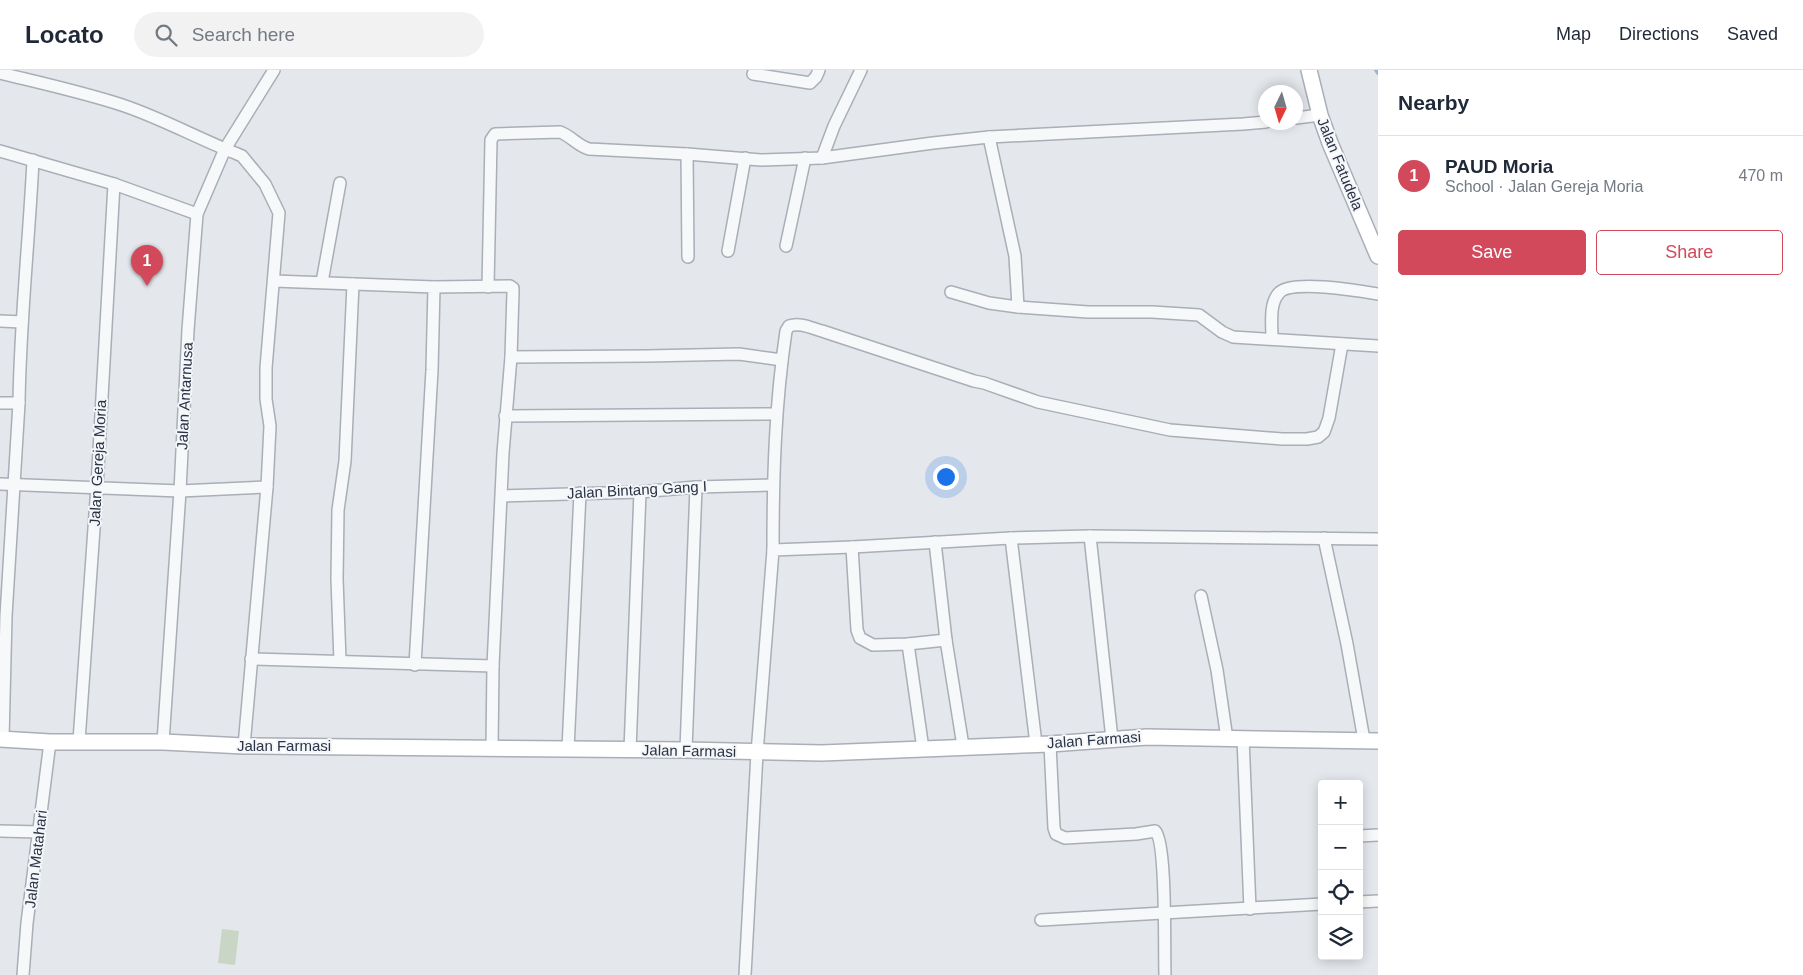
<!DOCTYPE html>
<meta charset="utf-8">
<style>
body{margin:0;font-family:Arial,sans-serif;background:#f2f2f3;color:#1f2937}
.controls{position:absolute;right:15px;bottom:15px;display:grid;overflow:hidden;border-radius:5px;box-shadow:0 2px 12px #0003}
.controls button{width:45px;height:45px;display:grid;place-items:center;padding:0;border:0;border-bottom:1px solid #e0e1e3;background:#fff;color:#1f2937;font:25px sans-serif}
.compass{position:absolute;left:1258px;top:15px;width:45px;height:45px;border-radius:50%;background:#fff;box-shadow:0 2px 12px #0003;rotate:185deg}
.you{position:absolute;left:945px;top:406px;width:18px;height:18px;margin:-12px;border:4px solid #fff;border-radius:50%;background:#1a73e8;box-shadow:0 0 0 8px #1a73e833}
.badge{display:grid;place-items:center;width:32px;height:32px;border-radius:50%;background:#d1495b;color:#fff;font-size:16px;font-weight:700}
.pin{position:absolute;translate:-50% -41px;filter:drop-shadow(0 1px 2px #0008)}
.pin::after{content:'';position:absolute;top:26px;width:18px;height:15px;background:inherit;clip-path:polygon(0 0,100% 0,50% 100%)}
.list{margin:0;padding:0;list-style:none}
h2{display:flex;justify-content:space-between;align-items:center;height:65px;margin:0;padding:0 20px;font-size:21px}
h2 small{font-size:16px;font-weight:400;color:#747a83}
.list li{display:grid;grid-template-columns:32px 1fr auto;gap:15px;align-items:center;box-sizing:border-box;height:80px;padding:0 20px;border-top:1px solid #e0e1e3}
.list b{display:block;font-size:19px;white-space:nowrap}
.list p{margin:0;font-size:16px;white-space:nowrap;color:#747a83}
.list em{font-size:16px;font-style:normal;color:#747a83}
.actions{display:flex;gap:10px;padding:15px 20px}
.actions a{flex:1;padding:11px 0;border:1px solid #d1495b;border-radius:5px;text-align:center;font-size:18px;color:#d1495b}
.actions .main{background:#d1495b;color:#fff}
.icon{flex:none;width:28px;height:28px;fill:none;stroke:currentColor;stroke-width:2;stroke-linecap:round;stroke-linejoin:round}
.map{position:relative;flex:none;width:1378px;height:905px;overflow:hidden}
header{display:flex;align-items:center;gap:30px;box-sizing:border-box;height:70px;padding:0 25px;background:#fff;border-bottom:1px solid #e0e1e3}
header strong{font-size:24px}
nav{display:flex;gap:28px;margin-inline-start:auto;font-size:18px}
.search{width:350px;height:45px;background:#f2f2f3;display:flex;align-items:center;gap:12px;box-sizing:border-box;padding:0 18px;border-radius:28px;color:#747a83;font-size:19px}
main{display:flex}
aside{flex:1;background:#fff}
.map>svg:first-child{display:block}
.pitch{fill:#c9d6c5}
.lines{fill:none;stroke-linecap:round;stroke-linejoin:round}
.stream{stroke:#9fb4cc;stroke-width:4}
.street-casing{stroke:#a9aeb7;stroke-width:14}
.secondary-casing{stroke:#a9aeb7;stroke-width:18}
.street{stroke:#f7f8fa;stroke-width:11}
.secondary{stroke:#fff;stroke-width:15}
.labels{text-anchor:middle;stroke-width:4;stroke-linejoin:round;paint-order:stroke}
.street-label{font-size:15px;fill:#2b3445;stroke:#f4f6f9}
</style>
<header>
<strong>Locato</strong>
<div class="search"><svg class="icon" aria-label="search" viewBox="0 0 24 24"><circle cx="10" cy="10" r="6"/><path d="M15 15l6 6"/></svg>Search here</div>
<nav><a>Map</a><a>Directions</a><a>Saved</a></nav>
</header>
<main>
<div class="map">
<svg width="1378" height="905" viewBox="0 0 1378 905">
<rect width="100%" height="100%" fill="#e4e7ec"/>
<path class="pitch" d="M222,859L239,861L235,895L218,893Z"/>
<g class="lines">
<path class="stream" d="M1376,0L1378,3"/>
<defs>
<g id="street">
<path d="M0,3C41,13 82,22 122,35C161,48 197,68 235,83L242,86L265,114L279,143L266,298V329L270,356L267,417L244,676"/>
<path d="M753,4L810,13L816,7L819,0"/>
<path d="M1296,48L1320,45"/>
<path d="M989,67L1015,186L1018,237"/>
<path d="M0,81L114,114L197,144"/>
<path d="M687,84L688,187"/>
<path d="M822,88L834,56L861,0"/>
<path d="M786,176L805,88"/>
<path d="M728,181L745,88"/>
<path d="M274,211L434,217L432,300L415,595"/>
<path d="M322,212L340,113"/>
<path d="M434,217L510,216L513,218V222L511,287L503,383L493,596L492,678"/>
<path d="M488,217L491,70L495,64L560,62C571,66 578,76 589,79L687,84L761,90L822,88L933,73L989,67L1243,54L1266,52"/>
<path d="M951,222L989,233L1018,237L1088,242H1152L1199,245L1222,262L1233,267L1378,276"/>
<path d="M0,251L22,252"/>
<path d="M1272,268C1272,255 1269,233 1279,223C1290,209 1360,221 1378,224"/>
<path d="M511,287L647,286L739,284L782,290"/>
<path d="M0,333H19C20,252 29,171 33,90"/>
<path d="M505,346L776,344"/>
<path d="M0,414L180,421L267,417"/>
<path d="M502,426L640,422L696,417L773,415"/>
<path d="M1090,466L1112,669"/>
<path d="M1011,468L1036,674"/>
<path d="M1324,468L1347,574L1364,670"/>
<path d="M935,472L946,570L963,676"/>
<path d="M852,477L857,560L860,568L873,575L908,574L946,570"/>
<path d="M773,480C773,405 775,335 786,261L789,256C800,252 811,258 822,261L974,311L984,313L1038,332L1170,360L1282,369H1307L1318,367L1324,362L1329,348L1342,274"/>
<path d="M1201,526L1217,600L1227,669"/>
<path d="M908,574L923,679"/>
<path d="M251,589L493,596"/>
<path d="M340,591L337,509L338,440L345,391L353,214"/>
<path d="M1243,668L1250,839"/>
<path d="M3,669L6,546L19,333"/>
<path d="M79,671L97,416L114,114"/>
<path d="M163,672L180,421L188,260L197,144L225,79L274,0"/>
<path d="M1050,674L1054,758L1056,764L1065,768L1136,764L1155,761C1167,771 1164,883 1165,905"/>
<path d="M568,679L580,423"/>
<path d="M630,680L640,422"/>
<path d="M686,680L696,417"/>
<path d="M0,761L39,762"/>
<path d="M1359,766L1378,765"/>
<path d="M1359,832L1378,831"/>
<path d="M1041,850L1322,834"/>
<path d="M23,905L27,853L50,672"/>
<path d="M745,905L757,683L773,480L852,477L1011,468L1090,466L1378,469"/>
</g>
<g id="secondary">
<path d="M1309,0L1320,45L1330,73L1378,186"/>
<path d="M0,669L50,672H163L244,676L686,680L822,683L1050,674L1147,667L1378,671"/>
</g>
</defs>
<use href="#street" class="street-casing"/>
<use href="#secondary" class="secondary-casing"/>
<use href="#street" class="street"/>
<use href="#secondary" class="secondary"/>
</g>
<g class="labels">
<g class="street-label">
<text transform="translate(1340 94) rotate(68)" y="5">Jalan Fatudela</text>
<text transform="translate(185 326) rotate(-87)" y="5">Jalan Antarnusa</text>
<text transform="translate(98 393) rotate(-87)" y="5">Jalan Gereja Moria</text>
<text transform="translate(637 420) rotate(-3)" y="5">Jalan Bintang Gang I</text>
<text transform="translate(1094 670) rotate(-4)" y="5">Jalan Farmasi</text>
<text x="284" y="681">Jalan Farmasi</text>
<text transform="translate(689 681) rotate(1)" y="5">Jalan Farmasi</text>
<text transform="translate(36 789) rotate(-83)" y="5">Jalan Matahari</text>
</g>
</g>
</svg>
<div class="controls">
<button>+</button>
<button>−</button>
<button><svg class="icon" aria-label="locate" viewBox="0 0 24 24"><circle cx="12" cy="12" r="6"/><path d="M12 2v4M12 18v4M2 12h4M18 12h4"/></svg></button>
<button><svg class="icon" aria-label="layers" viewBox="0 0 24 24"><path d="M12 4l9 5-9 5-9-5zM3 14l9 5 9-5"/></svg></button>
</div>
<svg class="compass" viewBox="-18 -18 36 36"><path d="M0-13l5 13h-10z" fill="#e53935"/><path d="M0 13l5-13h-10z" fill="#747a83"/></svg>
<div class="you"></div>
<div class="pin badge" style="left:147px;top:216px">1</div>
</div>
<aside>
<h2>Nearby<small></small></h2>
<ul class="list">
<li><span class="badge">1</span><div><b>PAUD Moria</b><p>School · Jalan Gereja Moria</p></div><em>470 m</em></li>
</ul>
<div class="actions"><a class="main">Save</a><a>Share</a></div>
</aside>
</main>
